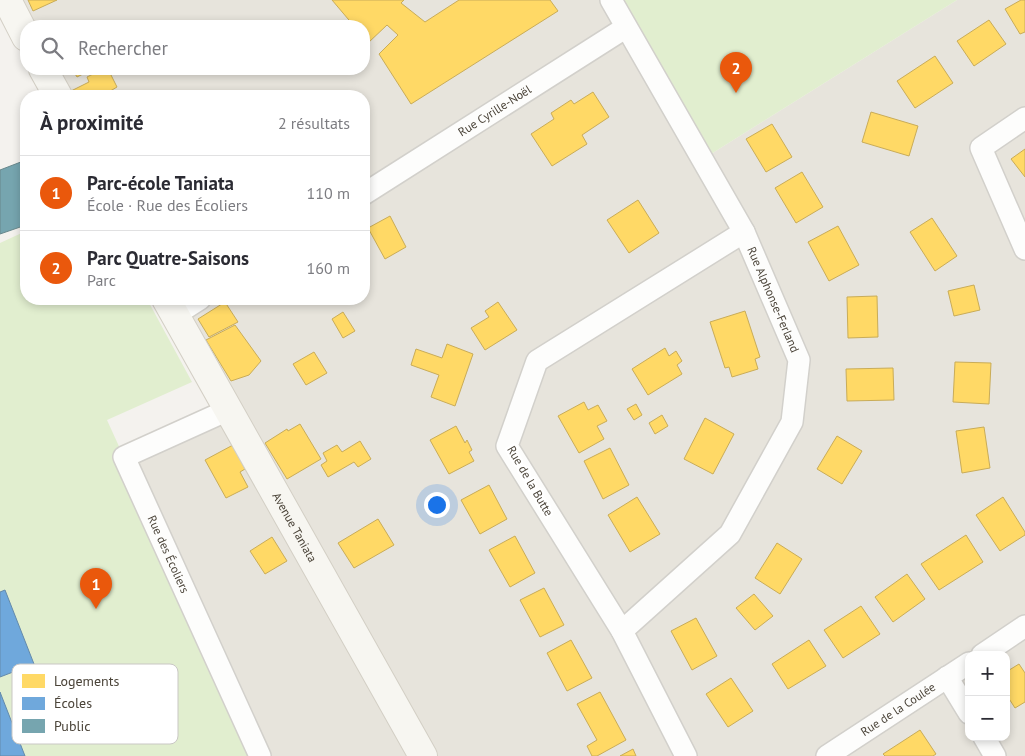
<!DOCTYPE html>
<html lang="fr">
<meta charset="utf-8">
<style>
body{margin:0;font-family:"PT Sans",sans-serif;background:#f2f2f3;color:#2b2b33}
.controls{position:absolute;right:15px;bottom:15px;display:grid;overflow:hidden;border-radius:10px;box-shadow:0 2px 8px #0003}
.controls button{width:45px;height:45px;display:grid;place-items:center;padding:0;border:0;border-bottom:1px solid #e1e1e2;background:#fff;color:#2b2b33;font:25px sans-serif}
.you{position:absolute;left:436px;top:504px;width:18px;height:18px;margin:-12px;border:4px solid #fff;border-radius:50%;background:#1a73e8;box-shadow:0 0 0 8px #1a73e833}
.badge{display:grid;place-items:center;width:32px;height:32px;border-radius:50%;background:#ea580c;color:#fff;font-size:16px;font-weight:700}
.pin{position:absolute;translate:-50% -41px;filter:drop-shadow(0 1px 2px #0008)}
.pin::after{content:'';position:absolute;top:26px;width:18px;height:15px;background:inherit;clip-path:polygon(0 0,100% 0,50% 100%)}
.list{margin:0;padding:0;list-style:none}
h2{display:flex;justify-content:space-between;align-items:center;height:65px;margin:0;padding:0 20px;font-size:21px}
h2 small{font-size:16px;font-weight:400;color:#7c7c81}
.list li{display:grid;grid-template-columns:32px 1fr auto;gap:15px;align-items:center;box-sizing:border-box;height:75px;padding:0 20px;border-top:1px solid #e1e1e2}
.list b{display:block;font-size:19px;white-space:nowrap}
.list p{margin:0;font-size:16px;white-space:nowrap;color:#7c7c81}
.list em{font-size:16px;font-style:normal;color:#7c7c81}
.icon{flex:none;width:28px;height:28px;fill:none;stroke:currentColor;stroke-width:2;stroke-linecap:round;stroke-linejoin:round}
.map{position:relative;flex:none;width:1025px;height:756px;overflow:hidden}
.search{position:absolute;background:#fff;box-shadow:0 2px 8px #0003;left:20px;top:20px;width:350px;height:55px;display:flex;align-items:center;gap:12px;box-sizing:border-box;padding:0 18px;border-radius:20px;color:#7c7c81;font-size:19px}
.panel{position:absolute;background:#fff;box-shadow:0 2px 8px #0003;left:20px;top:90px;width:350px;height:215px;border-radius:20px}
.map>svg:first-child{display:block}
.residential{fill:#e7e4dc;fill-rule:evenodd}
.green{fill:#e1eecf}
.homes{fill:#ffd966;stroke:#c9ac58}
.schools{fill:#6fa8dc;stroke:#648aab}
.public{fill:#76a5af;stroke:#69888c}
.lines{fill:none;stroke-linecap:round;stroke-linejoin:round}
.minor-casing{stroke:#d2d0cb;stroke-width:24}
.secondary-casing{stroke:#d3cfc5;stroke-width:30}
.minor{stroke:#fdfdfc;stroke-width:21}
.secondary{stroke:#f7f6f1;stroke-width:28}
.labels{text-anchor:middle;stroke-width:5;stroke-linejoin:round;paint-order:stroke}
.street-label{font-size:12px;fill:#4b4439;stroke:#fff}
.key{fill:#fff;stroke:#c9c7c4;stroke-width:1}
.key-label{font-size:14px;fill:#4b4439}
</style>
<div class="map">
<svg width="1025" height="756" viewBox="0 0 1025 756">
<rect width="100%" height="100%" fill="#f4f2ee"/>
<path class="residential" d="M7,0H612L703,159L957,0H1025V756H260L124,457L228,410L166,299H364V96H58L43,69H364V26H26ZM969,655H1006V737H969Z"/>
<g class="green">
<path d="M611,0H957L703,159Z"/>
<path d="M26,231V299H147L192,382L107,420L260,756H0V243Z"/>
</g>
<g class="homes">
<path d="M28,0H57L33,11Z"/>
<path d="M332,0H404L401,3L425,22L459,0H550L558,11L411,104L379,54L398,35L387,25L368,43L364,39V26H354Z"/>
<path d="M1021,0H1025V32L1020,34L1005,9Z"/>
<path d="M989,20L1006,44L974,66L957,41Z"/>
<path d="M935,56L953,83L915,108L897,81Z"/>
<path d="M72,69H93L77,77Z"/>
<path d="M103,69H108L117,87L102,96H66L65,94L89,82L87,77Z"/>
<path d="M593,92L609,117L582,135L587,144L552,166L531,134L554,119L551,113L571,100L574,104Z"/>
<path d="M871,112L918,126L909,156L862,142Z"/>
<path d="M772,124L792,157L766,172L746,139Z"/>
<path d="M1025,149V177L1011,159Z"/>
<path d="M802,172L823,207L796,223L775,188Z"/>
<path d="M638,200L659,233L629,253L607,220Z"/>
<path d="M390,216L406,247L385,259L368,228Z"/>
<path d="M932,218L957,256L935,271L910,232Z"/>
<path d="M838,226L859,265L829,281L808,242Z"/>
<path d="M974,285L980,310L954,316L948,291Z"/>
<path d="M877,296L878,337L848,338L847,297Z"/>
<path d="M225,302L238,322L209,337L198,319Z"/>
<path d="M498,302L517,330L485,350L471,328L489,317L485,311Z"/>
<path d="M745,311L760,357L755,359L758,369L732,377L729,367L725,368L710,322Z"/>
<path d="M343,312L355,331L343,338L332,319Z"/>
<path d="M235,325L261,361L249,375L231,381L206,340Z"/>
<path d="M447,344L473,354L455,406L431,397L439,375L411,365L416,349L442,358Z"/>
<path d="M665,348L669,356L676,351L682,361L677,365L682,374L648,395L632,369Z"/>
<path d="M314,352L327,373L306,385L293,364Z"/>
<path d="M955,362L991,363L989,404L953,402Z"/>
<path d="M893,368L894,400L847,401L846,369Z"/>
<path d="M584,402L588,410L598,405L607,421L597,426L604,439L579,453L558,416Z"/>
<path d="M636,404L642,415L634,420L627,409Z"/>
<path d="M662,415L668,426L655,434L649,423Z"/>
<path d="M705,418L734,434L713,474L684,459Z"/>
<path d="M300,424L321,459L287,479L265,443L287,429L288,431Z"/>
<path d="M456,426L465,443L467,440L472,450L469,452L474,461L449,474L430,440Z"/>
<path d="M984,427L990,468L962,473L956,431Z"/>
<path d="M837,436L862,451L842,484L817,469Z"/>
<path d="M360,441L371,459L358,467L354,462L328,477L321,465L327,461L323,453L337,445L342,452Z"/>
<path d="M233,445L245,469L240,472L248,487L226,498L205,460Z"/>
<path d="M610,448L629,485L603,499L584,461Z"/>
<path d="M489,485L507,519L480,534L461,500Z"/>
<path d="M637,497L660,534L630,552L608,515Z"/>
<path d="M1003,497L1025,532V535L1000,551L976,515Z"/>
<path d="M378,519L394,545L354,568L338,543Z"/>
<path d="M966,535L983,562L939,590L921,564Z"/>
<path d="M515,536L535,573L510,587L489,550Z"/>
<path d="M272,537L287,561L265,574L250,551Z"/>
<path d="M777,543L802,559L780,594L755,578Z"/>
<path d="M907,574L925,599L893,622L875,597Z"/>
<path d="M544,588L564,625L540,637L520,600Z"/>
<path d="M754,594L773,616L755,630L736,608Z"/>
<path d="M861,606L880,634L843,658L824,630Z"/>
<path d="M696,618L717,656L692,670L671,631Z"/>
<path d="M571,640L592,678L567,691L547,653Z"/>
<path d="M809,640L826,666L788,689L772,664Z"/>
<path d="M1019,664L1025,673V702L1015,708L1006,694V672Z"/>
<path d="M731,678L753,711L728,727L706,694Z"/>
<path d="M600,692L626,740L597,756H592L587,746L597,740L577,704Z"/>
<path d="M920,730L936,754L933,756H885L883,754Z"/>
<path d="M633,749L636,756H620Z"/>
</g>
<g class="schools">
<path d="M5,590L34,664L0,677V592Z"/>
<path d="M0,692L25,756H0Z"/>
</g>
<path class="public" d="M26,160V225L0,234V170Z"/>
<g class="lines">
<defs>
<g id="minor">
<path id="s1" d="M611,0L744,232L799,360L792,422L730,534L622,631"/>
<path d="M1025,118L981,148L1025,249"/>
<path id="s2" d="M364,194L625,28"/>
<path d="M175,315L200,299"/>
<path id="s3" d="M228,410L124,457L260,756"/>
<path d="M982,655L1025,626"/>
<path d="M947,677L969,713"/>
<path d="M984,737L995,756"/>
<path d="M686,756L622,631L507,446L537,361L744,232"/>
<path id="s4" d="M827,756L969,663"/>
</g>
<g id="secondary">
<path d="M7,0L26,37"/>
<path d="M43,69L58,96"/>
<path id="s5" d="M166,299L423,756"/>
</g>
</defs>
<use href="#minor" class="minor-casing"/>
<use href="#secondary" class="secondary-casing"/>
<use href="#minor" class="minor"/>
<use href="#secondary" class="secondary"/>
</g>
<g class="labels">
<g class="street-label">
<text dy="4" stroke="none"><textPath href="#s2" startOffset="155">Rue Cyrille-Noël</textPath></text>
<text dy="4" stroke="none"><textPath href="#s1" startOffset="341">Rue Alphonse-Ferland</textPath></text>
<text transform="translate(530 481) rotate(60)" y="4">Rue de la Butte</text>
<text dy="4" stroke="none"><textPath href="#s5" startOffset="262">Avenue Taniata</textPath></text>
<text dy="4" stroke="none"><textPath href="#s3" startOffset="221">Rue des Écoliers</textPath></text>
<text dy="4" stroke="none"><textPath href="#s4" startOffset="85">Rue de la Coulée</textPath></text>
</g>
</g>
<rect x="12" y="664" width="166" height="80" rx="8" class="key"/>
<rect x="22" y="674" width="23" height="14" fill="#ffd966"/>
<rect x="22" y="697" width="23" height="13" fill="#6fa8dc"/>
<rect x="22" y="719" width="23" height="14" fill="#76a5af"/>
<g class="key-label">
<text x="54" y="686">Logements</text>
<text x="54" y="708">Écoles</text>
<text x="54" y="731">Public</text>
</g>
</svg>
<div class="controls">
<button>+</button>
<button>−</button>
</div>
<div class="you"></div>
<div class="pin badge" style="left:96px;top:609px">1</div>
<div class="pin badge" style="left:736px;top:93px">2</div>
<div class="search"><svg class="icon" aria-label="search" viewBox="0 0 24 24"><circle cx="10" cy="10" r="6"/><path d="M15 15l6 6"/></svg>Rechercher</div>
<section class="panel">
<h2>À proximité<small>2 résultats</small></h2>
<ul class="list">
<li><span class="badge">1</span><div><b>Parc-école Taniata</b><p>École · Rue des Écoliers</p></div><em>110 m</em></li>
<li><span class="badge">2</span><div><b>Parc Quatre-Saisons</b><p>Parc</p></div><em>160 m</em></li>
</ul>
</section>
</div>
